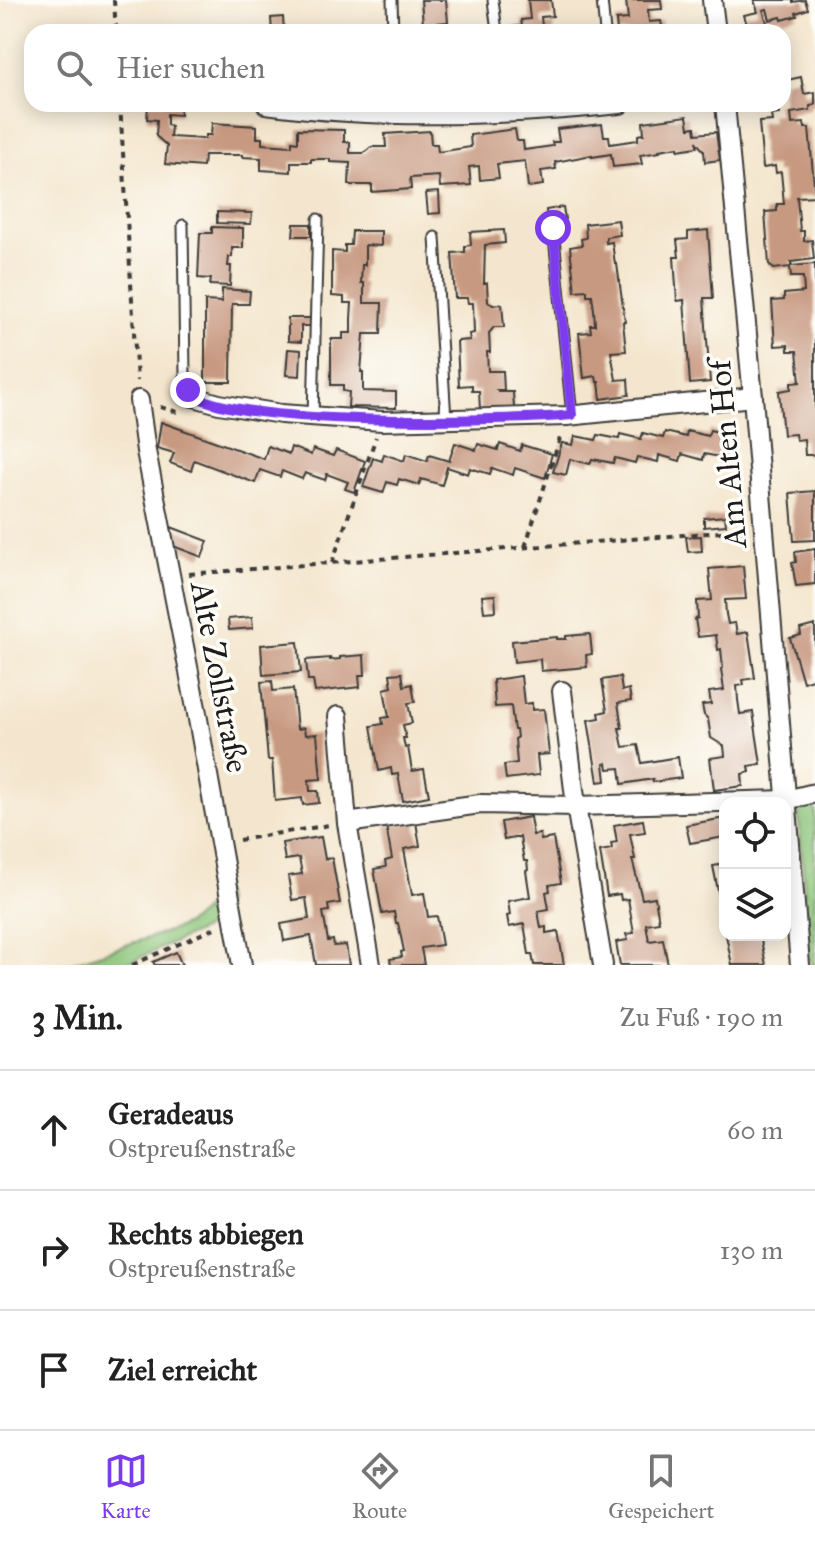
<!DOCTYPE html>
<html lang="de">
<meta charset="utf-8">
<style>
body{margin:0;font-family:"IM FELL Great Primer",serif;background:#f6f6f6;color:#222}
.controls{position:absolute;right:24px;bottom:24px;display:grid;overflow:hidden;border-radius:16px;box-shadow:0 4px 20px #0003}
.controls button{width:72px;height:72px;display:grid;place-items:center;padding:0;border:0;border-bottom:2px solid #e0e0e0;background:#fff;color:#222;font:40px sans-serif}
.stop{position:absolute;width:24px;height:24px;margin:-18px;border:6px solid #7c3aed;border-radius:50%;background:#fff}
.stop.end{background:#7c3aed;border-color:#fff;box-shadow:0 2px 8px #0008}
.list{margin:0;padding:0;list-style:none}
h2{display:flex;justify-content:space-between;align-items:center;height:104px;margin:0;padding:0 32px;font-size:34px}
h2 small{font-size:26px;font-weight:400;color:#767676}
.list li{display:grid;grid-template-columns:52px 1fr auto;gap:24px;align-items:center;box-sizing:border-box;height:120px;padding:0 32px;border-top:2px solid #e0e0e0}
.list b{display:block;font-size:30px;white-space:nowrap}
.list p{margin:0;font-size:26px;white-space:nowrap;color:#767676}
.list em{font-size:26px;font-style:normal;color:#767676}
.icon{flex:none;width:44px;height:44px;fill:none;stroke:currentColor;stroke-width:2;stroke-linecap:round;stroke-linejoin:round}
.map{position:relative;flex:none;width:815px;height:965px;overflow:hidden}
.search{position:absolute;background:#fff;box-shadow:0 4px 20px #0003;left:24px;right:24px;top:24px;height:88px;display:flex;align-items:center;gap:20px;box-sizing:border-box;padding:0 28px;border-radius:24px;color:#767676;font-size:30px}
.sheet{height:464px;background:#fff}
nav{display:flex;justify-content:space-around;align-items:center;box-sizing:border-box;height:112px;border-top:2px solid #e0e0e0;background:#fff;font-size:22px;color:#767676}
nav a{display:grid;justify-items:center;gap:4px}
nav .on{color:#7c3aed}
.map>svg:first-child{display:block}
.green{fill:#8bc479;stroke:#54704a;stroke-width:2}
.building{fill:#c79981}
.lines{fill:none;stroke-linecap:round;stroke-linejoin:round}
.service-casing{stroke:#3c3a37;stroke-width:13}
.minor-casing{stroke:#3c3a37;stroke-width:22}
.path{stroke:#3c3a37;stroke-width:4;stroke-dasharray:6 6;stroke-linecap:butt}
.service{stroke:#fff;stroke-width:9}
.minor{stroke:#fff;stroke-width:18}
.route{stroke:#7c3aed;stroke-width:10}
.labels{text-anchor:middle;stroke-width:7;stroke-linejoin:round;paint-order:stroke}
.street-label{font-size:32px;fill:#1c1c1c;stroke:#fdfcf7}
</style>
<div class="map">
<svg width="815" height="965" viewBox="0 0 815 965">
<rect width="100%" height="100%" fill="#fdfcf7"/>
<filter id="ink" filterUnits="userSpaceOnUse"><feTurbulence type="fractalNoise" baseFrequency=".0125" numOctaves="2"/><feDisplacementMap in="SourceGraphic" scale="16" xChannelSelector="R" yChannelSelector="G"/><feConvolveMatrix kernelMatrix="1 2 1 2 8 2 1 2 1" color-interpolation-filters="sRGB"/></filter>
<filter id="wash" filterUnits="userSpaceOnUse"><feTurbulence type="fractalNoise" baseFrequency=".006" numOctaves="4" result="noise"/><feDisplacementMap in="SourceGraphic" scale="32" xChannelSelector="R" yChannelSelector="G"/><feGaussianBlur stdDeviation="1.8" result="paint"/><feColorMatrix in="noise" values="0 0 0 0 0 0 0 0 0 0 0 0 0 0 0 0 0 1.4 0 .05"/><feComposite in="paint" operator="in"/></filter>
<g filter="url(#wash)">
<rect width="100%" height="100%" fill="#f4e6ce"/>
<g class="green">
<path d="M815,800V965H810L798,805Z"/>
<path d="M212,845L225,902L223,910V918L218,923L123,965H65L178,928C222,907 217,889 212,845Z"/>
</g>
<g id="blocks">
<g class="building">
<path d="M421,0H446L448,22L438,23L439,32H418V24H423Z"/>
<path d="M528,0H551L553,16L541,17L542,26L553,25L554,32H510V27L522,26L521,20L530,19Z"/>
<path d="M626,0H661L662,9L648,10L649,22L661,21L663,32H617L616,20L628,19Z"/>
<path d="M754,0H793V2L805,0L808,9L796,13L797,16L782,20L781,17L770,20L767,9L763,10L770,32H749L744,15L758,12Z"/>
<path d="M283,17L284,32H272L271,18Z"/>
<path d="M801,77L804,94L815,92V105L810,106V110L791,113L792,124L804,123L805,128H809L815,196L797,197L800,231H804V241L812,240L814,259L791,262V266L815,264V455H805L804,439L796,440L795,434L783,435L779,391L791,389V383L800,382L797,351H788V345L775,346L772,301L784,300V294L804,292L803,277H791L790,267L774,269L769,265L765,212L777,211V204H784L781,172L776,173L775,166L763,168L759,122L772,121L771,115L779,114L777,104H783V81Z"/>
<path d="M148,104H180V115L167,114V125L171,126L170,137L205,139V135H211L212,123L257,126V138H262V144L292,146V141L298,142V129L344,130V142H350V153H364L371,147H386L385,134L430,131L431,144H437L438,152L471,147L470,135L515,129L517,141H523L524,150L553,146L552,142H559L557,129L602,124L604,136H609L610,144L638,140V135L644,134L643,122L687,116L689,128L695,127L696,134L716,132L720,160L705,162L704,151L697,143V147L678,150V147L659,150L660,152L640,155L642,164L613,167L611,154L592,157V155L555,162L556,169L541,171L543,185L528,187L525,161L497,164L499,178L480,180L479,166L469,167L471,185L440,187L439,176L410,178L411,189L372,192V185H349L350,163L330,162V159H311V162H291V172L261,170V158L242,157V155H204L203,167L165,164L167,146L156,136L157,120L147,119Z"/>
<path d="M439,192L440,213L428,214L426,193Z"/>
<path d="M563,207L565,219L547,221L546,210Z"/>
<path d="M217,212L252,213L251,224L217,223Z"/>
<path d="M618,220L620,235L606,237V243L612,242L615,264H617L625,322H623L626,351L611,352L616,380L628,379L629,395L601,399L599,382H597L596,376L584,378L579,333L591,332L590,325H595L594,310L592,295H587V290L575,291L570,247L582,245L581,239L586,238L585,224Z"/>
<path d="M294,224H311V236H293Z"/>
<path d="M212,227L243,228V248H232V257H229L228,266H231L230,286L210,285L211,279L198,278L200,233H212Z"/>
<path d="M504,230L505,243L485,245L484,283H487L488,302L493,305L502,304L504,327H494L489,333L490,352H487L488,371H503L504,390H497L499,392H513L514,408L480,410L479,391H472V385L459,386L457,341L470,340L469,334L474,333L473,303H468L467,298H455L452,253L465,252V246L471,245L470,232Z"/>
<path d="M708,230L713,298H704L710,382L690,384L684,300L677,301L674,257H679L677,240L688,239V232Z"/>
<path d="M352,231H381V246L365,245V265H362L361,283H364V303H382L381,334H364L361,372H363V391L396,392V408L348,407L349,392L343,391V385H331V339H343V333H351V319L352,303H344V297L332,296V251L345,252V245H351Z"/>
<path d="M222,289L250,291L249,304H232L231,382H205V301L222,302Z"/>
<path d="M288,318H310V326H301V342L288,341Z"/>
<path d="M288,349L301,350L300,376L286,375Z"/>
<path d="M161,422L264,459L268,446L289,454L291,447L311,455L313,449L333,456L336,450L365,461L354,492L345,489L348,482L327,474L325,480L305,473L302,479L282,471L280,477L260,470L255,483L194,460L191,471L170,463L174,453L157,448Z"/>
<path d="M710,430L731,435L725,458L704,454L703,460L682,454L680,461L659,455L658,462L637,457L635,463L615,458L613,463L592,459L590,464L570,459L566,475L553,472L562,443L573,445L575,436L596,440L598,435L619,439L620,434L641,439L643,433L663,438L665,432L686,437L687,431L708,436Z"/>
<path d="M455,443L476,450L478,444L498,450L500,444L520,451L522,445L552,454L545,478L515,468L513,475L492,468L490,474L470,468L468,474L447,467L442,485L421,479L419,485L399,479L397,485L387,482L383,493L363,487L373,458L382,461L384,454L404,461L406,454L427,461L429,455L449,461Z"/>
<path d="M815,491V540L794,541L790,493Z"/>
<path d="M725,516L726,525L704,527V518Z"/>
<path d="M171,527L208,541L202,557L173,546Z"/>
<path d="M701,536L702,551L688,552L686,537Z"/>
<path d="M815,549V584L796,586L792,563L796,562L795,552Z"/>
<path d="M743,566L746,599L725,600L726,614L728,624L735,623L737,634L748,632L755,678L743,680L744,685L737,686L738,700L740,714L753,712L761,764L749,766L750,772L742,774L743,786L714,790L710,758L725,756L724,746L711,738L708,719L704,715L702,705L711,704L709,692L724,690L721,669L723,668L721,649L718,650L716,635L698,637L695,619L698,618L697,601L712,600L709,569Z"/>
<path d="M495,595L496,611L484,612L482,596Z"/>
<path d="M252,617L253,628L229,630L228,619Z"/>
<path d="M815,625V678L803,682L790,638L801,635L800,629Z"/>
<path d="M590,634L592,654L586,655L587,667L541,671L540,659L514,662L512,641L557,637V639H566V636Z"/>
<path d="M298,642L301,672L263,675L261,645Z"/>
<path d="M364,655L365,675H359L360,687L315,692L313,680H308L306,660L330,658V660L340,659V657Z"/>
<path d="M402,673L404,686L412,684L415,702L408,703L412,723L403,725L406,738H403L405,748L408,747L412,771L424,769L429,796L403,801L398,774L392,775L391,768L379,771L371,726L383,724L382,718L389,717L384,689L392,687L390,674Z"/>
<path d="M521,676L524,704L532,703V710L544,709L549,754L537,755L539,775L506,779L504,765L517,763L515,739L517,738L516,730H514L511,706L495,707L493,680Z"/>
<path d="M620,677L622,691L629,689L631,701L618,703L622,728H619L623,747L638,745L642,763L678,757L681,778L653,782V779L622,784L620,768L608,769L607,763L604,764L606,781L598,782L588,720L600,718L599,713L607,711L602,680Z"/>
<path d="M272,681L273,691L293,689L297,729L304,728L305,735L317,734L321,779L309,780L310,791H318L319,803L303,805L302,798L275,801L272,760H268L261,682Z"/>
<path d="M530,817L533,835L540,834L541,840L553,838L561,883L549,885L550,891L546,892L549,909L538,911L541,928L546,927V933L558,931L564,965H534L532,954H529L524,924L509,927L507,916L510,915L508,901L530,897L526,871L528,870L527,861H524L520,837L504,840L501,822Z"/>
<path d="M725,818V837L690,843L686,825Z"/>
<path d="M643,820L645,832L630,834L635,859H632L642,899L655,897L659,922L646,924L649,941L663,939L668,965H620L616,942L628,940L626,934L634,933L628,899L621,900L620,894L607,896L600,851L612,849L611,843L617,842L614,825Z"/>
<path d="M416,822L420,846L404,849L412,895L424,893L428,917L437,916L442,945L421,948L424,965H391L390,959L402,957L401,952L404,951L398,923H396L394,912L382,914L374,869L386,867L385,861L392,859L386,826Z"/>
<path d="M321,837L325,859L332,858L340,903L328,905L329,911L323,912L328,941L333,940L334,946L346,945L349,965H316L311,936L284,941L281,924L309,919L306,898L292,900L288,876L302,874L299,858L285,860L282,843Z"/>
<path d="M725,864V920H724L713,866Z"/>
<path d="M726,935H760L766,965H732Z"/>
<path d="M176,952L182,965H155L153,962Z"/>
</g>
</g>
</g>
<g filter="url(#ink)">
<use href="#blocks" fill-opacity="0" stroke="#3c3a37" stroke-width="2"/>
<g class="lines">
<defs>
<g id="service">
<path d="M392,0L393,32"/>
<path d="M493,0L497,32"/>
<path d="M602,0L605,32"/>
<path d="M183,225L185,376L187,387L194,397"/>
<path d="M553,228L572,415"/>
<path d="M435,237L446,420"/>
<path d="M313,417L318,219"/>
</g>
<g id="minor">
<path d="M712,0L716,32"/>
<path d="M266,104C383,120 503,116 620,104"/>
<path d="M725,104L753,397L800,965"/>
<path d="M194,397L219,404L281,414L382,421L567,416L753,397"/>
<path d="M139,400L146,451L196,708L242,965"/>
<path d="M562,691L576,806L603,965"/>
<path d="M338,716L347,823L371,965"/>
<path d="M347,823L480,804L576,806L786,800L815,793"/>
</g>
</defs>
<use href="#service" class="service-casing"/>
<use href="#minor" class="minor-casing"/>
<g class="path">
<path d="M114,0L116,32"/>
<path d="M120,104L137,381"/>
<path d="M160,407L178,412L181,409"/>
<path d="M525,547L561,435"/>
<path d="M332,563L376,437"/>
<path d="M189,574L746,530"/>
<path d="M239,840L329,825"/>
<path d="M132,965L217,927"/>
</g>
<use href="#service" class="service"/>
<use href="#minor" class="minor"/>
</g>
</g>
<g class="lines" filter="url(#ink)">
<path class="route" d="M188,390C220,429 514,421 572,415L553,228"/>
</g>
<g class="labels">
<g class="street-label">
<text transform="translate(727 454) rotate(-95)" y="11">Am Alten Hof</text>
<text transform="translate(220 677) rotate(79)" y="11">Alte Zollstraße</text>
</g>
</g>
</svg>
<div class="controls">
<button><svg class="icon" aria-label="locate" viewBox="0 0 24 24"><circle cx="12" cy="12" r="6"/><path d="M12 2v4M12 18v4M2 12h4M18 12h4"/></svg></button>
<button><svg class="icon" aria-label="layers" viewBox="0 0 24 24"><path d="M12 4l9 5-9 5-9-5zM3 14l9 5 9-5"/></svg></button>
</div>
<div class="stop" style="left:553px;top:228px"></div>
<div class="stop end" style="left:188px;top:390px"></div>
<div class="search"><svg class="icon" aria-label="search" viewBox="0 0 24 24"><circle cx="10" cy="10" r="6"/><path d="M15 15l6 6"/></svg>Hier suchen</div>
</div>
<section class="sheet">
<h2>3 Min.<small>Zu Fuß · 190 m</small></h2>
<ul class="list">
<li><svg class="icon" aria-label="ahead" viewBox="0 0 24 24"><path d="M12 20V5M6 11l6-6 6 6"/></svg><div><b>Geradeaus</b><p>Ostpreußenstraße</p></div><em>60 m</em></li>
<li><svg class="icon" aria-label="right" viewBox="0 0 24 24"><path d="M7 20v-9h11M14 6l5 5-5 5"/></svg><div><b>Rechts abbiegen</b><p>Ostpreußenstraße</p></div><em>130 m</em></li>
<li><svg class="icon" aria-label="arrive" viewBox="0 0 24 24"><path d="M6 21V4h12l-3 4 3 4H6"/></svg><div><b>Ziel erreicht</b></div></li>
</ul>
</section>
<nav>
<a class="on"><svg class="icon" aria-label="map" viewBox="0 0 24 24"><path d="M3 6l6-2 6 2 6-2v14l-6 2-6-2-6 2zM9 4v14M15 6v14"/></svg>Karte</a>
<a><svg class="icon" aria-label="directions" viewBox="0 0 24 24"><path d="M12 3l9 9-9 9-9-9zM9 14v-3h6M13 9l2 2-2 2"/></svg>Route</a>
<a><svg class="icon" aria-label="saved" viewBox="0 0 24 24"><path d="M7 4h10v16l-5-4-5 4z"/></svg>Gespeichert</a>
</nav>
